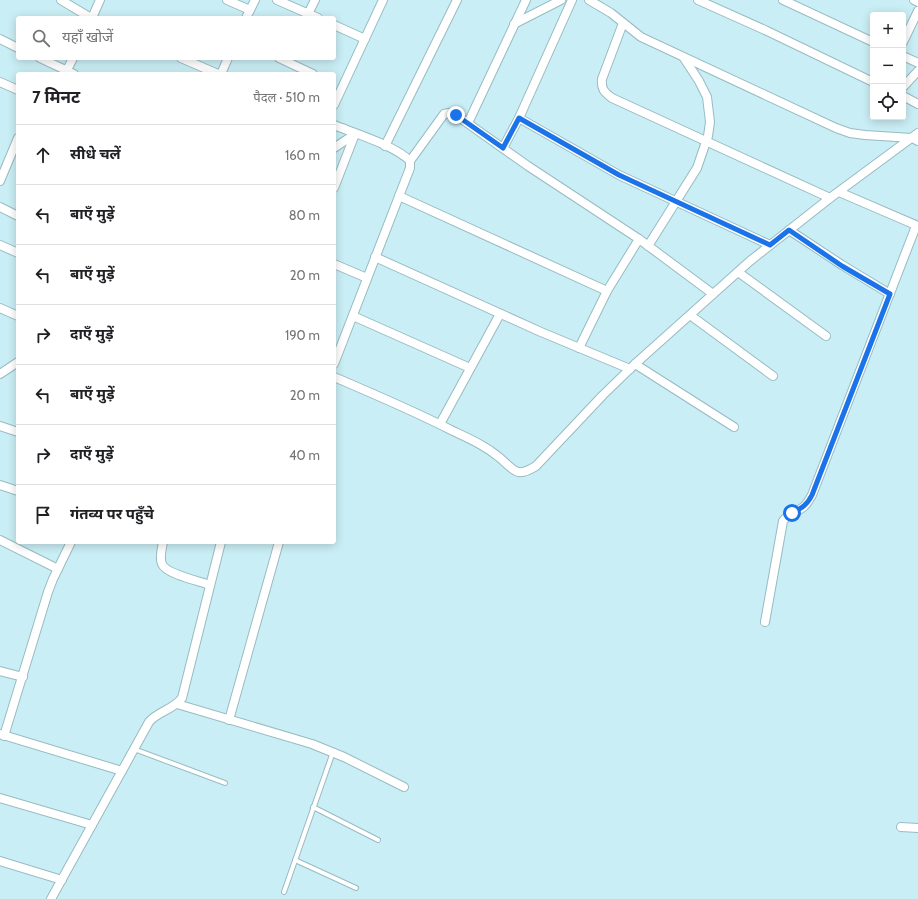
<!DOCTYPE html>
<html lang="hi">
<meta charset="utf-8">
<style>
body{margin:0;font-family:Cabin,"Noto Sans Devanagari",sans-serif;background:#f2f2f2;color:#202124}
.controls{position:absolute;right:12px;top:12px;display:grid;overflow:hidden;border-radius:4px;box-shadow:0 2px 10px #0003}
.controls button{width:36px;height:36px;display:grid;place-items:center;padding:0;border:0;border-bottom:1px solid #e0e0e0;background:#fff;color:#202124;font:20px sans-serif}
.stop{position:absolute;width:12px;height:12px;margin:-9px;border:3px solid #1a73e8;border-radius:50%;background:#fff}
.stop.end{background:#1a73e8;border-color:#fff;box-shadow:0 1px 4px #0008}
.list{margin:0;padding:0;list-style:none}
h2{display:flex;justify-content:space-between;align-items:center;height:52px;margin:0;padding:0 16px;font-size:17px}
h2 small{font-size:13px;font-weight:400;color:#757577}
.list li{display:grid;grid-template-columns:26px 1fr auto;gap:12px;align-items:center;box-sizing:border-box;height:60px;padding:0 16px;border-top:1px solid #e0e0e0}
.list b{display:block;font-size:15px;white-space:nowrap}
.list em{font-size:13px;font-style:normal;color:#757577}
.icon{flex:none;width:22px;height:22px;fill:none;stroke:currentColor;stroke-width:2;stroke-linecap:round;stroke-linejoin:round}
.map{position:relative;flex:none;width:918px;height:899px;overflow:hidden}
.search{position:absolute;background:#fff;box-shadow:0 2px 10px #0003;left:16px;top:16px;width:320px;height:44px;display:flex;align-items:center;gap:10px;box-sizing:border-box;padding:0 14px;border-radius:4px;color:#757577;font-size:15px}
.panel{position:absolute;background:#fff;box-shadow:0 2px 10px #0003;left:16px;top:72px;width:320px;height:472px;border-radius:4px}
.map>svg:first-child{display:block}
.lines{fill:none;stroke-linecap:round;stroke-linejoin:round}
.lane-casing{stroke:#98bbc2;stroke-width:6}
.street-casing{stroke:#98bbc2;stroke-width:10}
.lane{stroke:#fff;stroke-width:4}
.street{stroke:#fff;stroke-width:8}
.route{stroke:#1a73e8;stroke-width:5}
</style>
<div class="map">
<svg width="918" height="899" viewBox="0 0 918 899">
<rect width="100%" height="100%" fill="#caeef5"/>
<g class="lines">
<defs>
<g id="lane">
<path d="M134,749L225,783"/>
<path d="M313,807L378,840"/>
<path d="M295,860L356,888"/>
<path d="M284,892L333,752"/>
</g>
<g id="street">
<path d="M61,0L91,18"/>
<path d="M227,0L250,10"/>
<path d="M277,0L318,18"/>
<path d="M589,0L611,13L641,37L836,128L850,133L865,135L912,138L918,141"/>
<path d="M698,0L765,30L873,82"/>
<path d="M783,0L873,42"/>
<path d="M914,0L918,2"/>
<path d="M308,14L315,0"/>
<path d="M92,18L100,0"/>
<path d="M246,18L255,0"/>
<path d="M623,23L602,79C601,89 604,92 612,98L830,198"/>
<path d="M514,24L561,0"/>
<path d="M334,25L365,39"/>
<path d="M0,39L18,48"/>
<path d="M903,42L918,11"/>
<path d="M903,56L918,63"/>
<path d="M40,58L74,74"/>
<path d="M181,58L218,74"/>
<path d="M279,58L313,74"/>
<path d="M65,74L73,58"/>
<path d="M221,74L228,58"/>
<path d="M0,82L18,90"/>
<path d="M903,87L918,71"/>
<path d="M903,96L918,104"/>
<path d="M334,105L383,0"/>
<path d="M519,118L619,175L770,245"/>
<path d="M468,123L526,0"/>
<path d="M334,125C354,133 396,146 410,161V168L334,364"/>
<path d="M385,146L457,0"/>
<path d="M334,148L355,134"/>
<path d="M503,148L519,118L572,0"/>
<path d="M410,161L444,114L449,113L456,115L528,166L639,239L713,294"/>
<path d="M0,181L18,138"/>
<path d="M334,188L355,134"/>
<path d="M839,192L918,226"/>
<path d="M399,196L607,291"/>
<path d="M0,207L18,216"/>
<path d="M789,230L842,265L890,294"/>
<path d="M0,245L18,253"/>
<path d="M648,246L697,168L708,136L710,122L707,97L699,81L684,58"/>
<path d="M375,257L541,332L630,369"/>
<path d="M334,264L367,278"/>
<path d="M738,272L826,336"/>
<path d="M0,308L18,316"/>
<path d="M690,315L773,376"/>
<path d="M353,316L470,368"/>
<path d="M579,348L607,291L639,239"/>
<path d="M635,364L734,427"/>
<path d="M0,374L18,362"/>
<path d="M334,377C374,394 414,411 453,431C470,439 486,446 500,458C515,471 517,478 536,466L603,395L635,364L750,261L830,198L918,133"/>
<path d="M440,424L500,314"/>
<path d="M0,426L18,432"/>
<path d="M0,485L18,491"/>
<path d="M0,540L58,569"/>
<path d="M163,542C162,549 159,557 162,564C166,574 199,581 210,585"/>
<path d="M765,622L783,521C788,514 795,513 802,508C807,505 809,500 812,495L916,226"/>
<path d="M0,671L23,677"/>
<path d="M177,704L312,744L344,757L404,787"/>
<path d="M229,720L279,542"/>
<path d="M0,734L122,771"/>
<path d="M4,736L48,592L53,579L71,542"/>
<path d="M0,798L92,825"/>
<path d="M901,827L918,828"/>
<path d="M0,861L62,880"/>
<path d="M51,899L149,722C158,711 173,710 182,698L221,542"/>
</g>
</defs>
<use href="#lane" class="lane-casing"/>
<use href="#street" class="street-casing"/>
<use href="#lane" class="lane"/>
<use href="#street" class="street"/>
</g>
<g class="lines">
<path class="route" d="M456,115L503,148L519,118L619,175L770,245L789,230L842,266L890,294L812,495C807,505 802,508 792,513"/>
</g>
</svg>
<div class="controls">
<button>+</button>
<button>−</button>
<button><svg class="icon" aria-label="locate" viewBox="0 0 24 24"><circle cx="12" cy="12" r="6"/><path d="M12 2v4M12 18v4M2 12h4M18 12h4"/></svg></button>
</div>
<div class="stop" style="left:792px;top:513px"></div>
<div class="stop end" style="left:456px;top:115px"></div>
<div class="search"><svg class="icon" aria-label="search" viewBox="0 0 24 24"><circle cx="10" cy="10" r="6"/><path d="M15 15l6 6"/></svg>यहाँ खोजें</div>
<section class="panel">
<h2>7 मिनट<small>पैदल · 510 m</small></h2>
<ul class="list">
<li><svg class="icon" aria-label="ahead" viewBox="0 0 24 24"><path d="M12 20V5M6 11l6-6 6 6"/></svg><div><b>सीधे चलें</b></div><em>160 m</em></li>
<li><svg class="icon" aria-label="left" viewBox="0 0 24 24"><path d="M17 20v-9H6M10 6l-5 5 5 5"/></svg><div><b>बाएँ मुड़ें</b></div><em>80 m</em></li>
<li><svg class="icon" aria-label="left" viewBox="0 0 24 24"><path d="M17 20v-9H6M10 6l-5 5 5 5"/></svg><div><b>बाएँ मुड़ें</b></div><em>20 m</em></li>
<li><svg class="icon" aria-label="right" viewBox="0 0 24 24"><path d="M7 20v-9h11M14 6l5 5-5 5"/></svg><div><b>दाएँ मुड़ें</b></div><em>190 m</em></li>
<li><svg class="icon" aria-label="left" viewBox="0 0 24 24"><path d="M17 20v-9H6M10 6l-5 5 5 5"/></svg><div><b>बाएँ मुड़ें</b></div><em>20 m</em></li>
<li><svg class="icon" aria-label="right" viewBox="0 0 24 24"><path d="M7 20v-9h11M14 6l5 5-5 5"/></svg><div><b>दाएँ मुड़ें</b></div><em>40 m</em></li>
<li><svg class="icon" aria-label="arrive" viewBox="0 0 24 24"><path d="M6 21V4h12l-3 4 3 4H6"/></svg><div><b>गंतव्य पर पहुँचे</b></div></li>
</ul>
</section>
</div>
